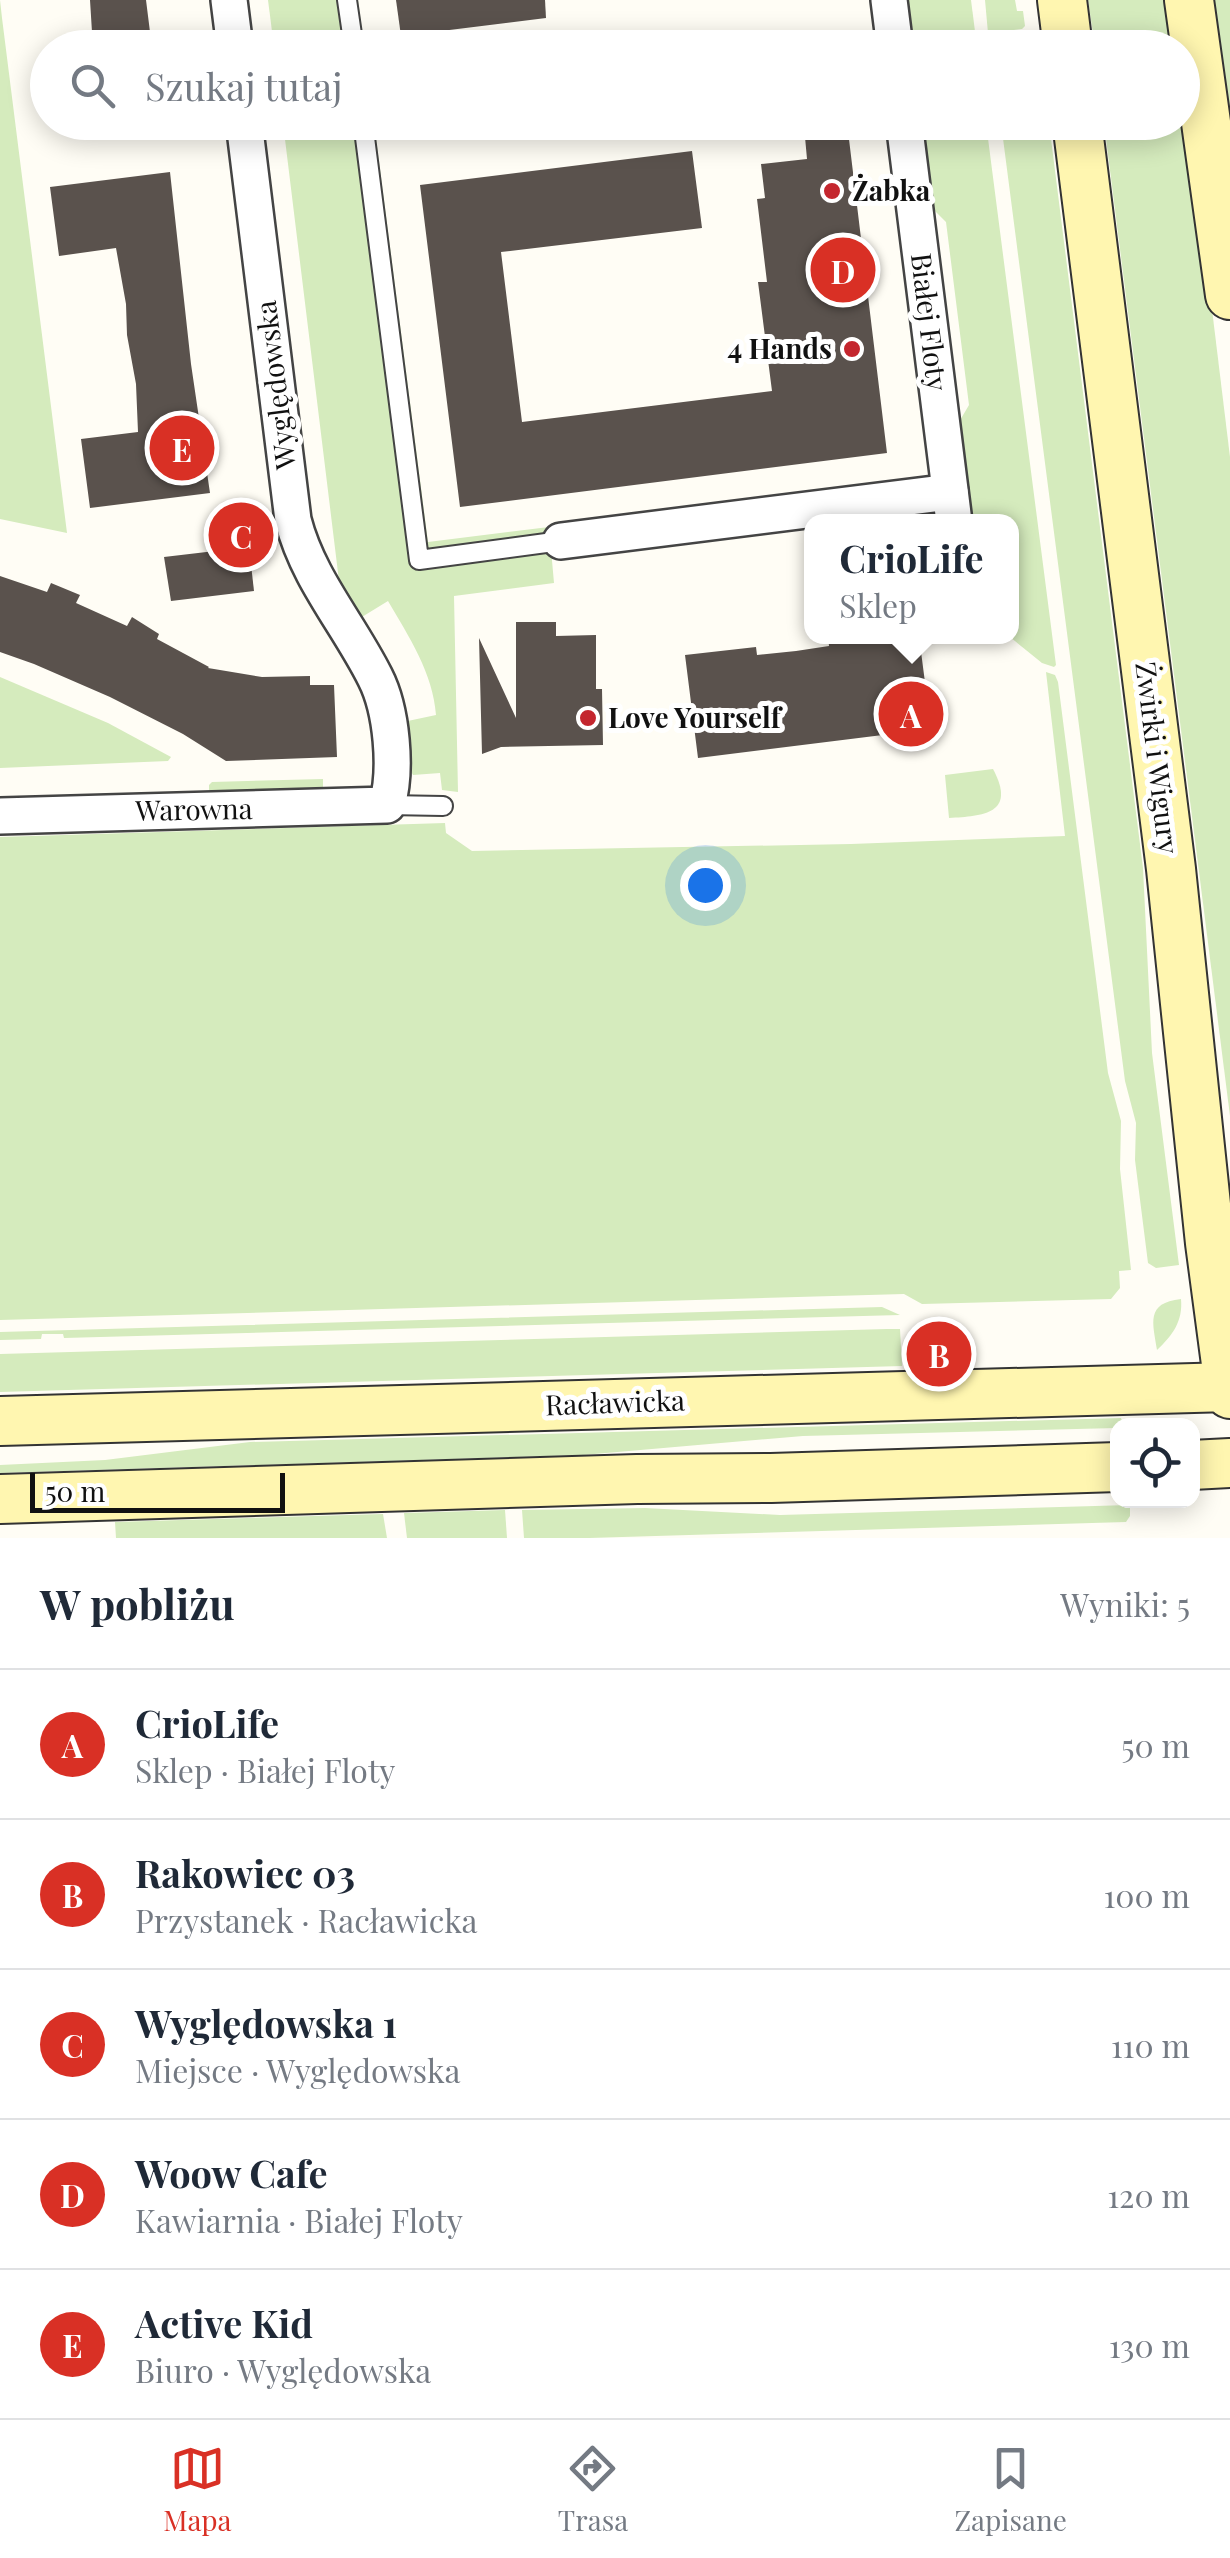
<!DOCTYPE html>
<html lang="pl">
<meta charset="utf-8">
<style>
body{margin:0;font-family:"Playfair Display",serif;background:#f2f2f3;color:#1f2937}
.controls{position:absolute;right:30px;bottom:30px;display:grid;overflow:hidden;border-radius:20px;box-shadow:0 5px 25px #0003}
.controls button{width:90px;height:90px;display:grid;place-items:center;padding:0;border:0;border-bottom:2px solid #e0e1e3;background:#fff;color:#1f2937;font:50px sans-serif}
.scale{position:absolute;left:30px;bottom:25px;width:255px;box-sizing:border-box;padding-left:10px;border:5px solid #111;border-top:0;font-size:28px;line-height:35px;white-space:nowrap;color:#111;-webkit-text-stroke:8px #fff;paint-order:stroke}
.you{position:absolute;left:705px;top:885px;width:35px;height:35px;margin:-25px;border:8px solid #fff;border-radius:50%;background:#1a73e8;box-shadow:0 0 0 15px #1a73e833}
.badge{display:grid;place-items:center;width:65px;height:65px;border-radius:50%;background:#d93025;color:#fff;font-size:32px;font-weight:700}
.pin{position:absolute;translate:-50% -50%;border:5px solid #fff;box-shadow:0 2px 10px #0006}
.popup{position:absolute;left:804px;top:514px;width:215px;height:130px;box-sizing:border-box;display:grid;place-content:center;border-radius:20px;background:#fff;filter:drop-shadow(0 2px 8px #0005);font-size:32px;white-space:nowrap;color:#747a83}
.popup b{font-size:38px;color:#1f2937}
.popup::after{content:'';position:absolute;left:50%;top:100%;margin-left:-20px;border:20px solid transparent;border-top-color:#fff}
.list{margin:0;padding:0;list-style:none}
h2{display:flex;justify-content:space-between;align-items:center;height:130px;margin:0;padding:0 40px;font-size:42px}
h2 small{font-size:32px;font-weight:400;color:#747a83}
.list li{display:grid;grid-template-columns:65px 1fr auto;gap:30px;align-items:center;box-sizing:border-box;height:150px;padding:0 40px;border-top:2px solid #e0e1e3}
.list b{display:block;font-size:38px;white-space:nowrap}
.list p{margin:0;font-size:32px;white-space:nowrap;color:#747a83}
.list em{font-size:32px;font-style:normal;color:#747a83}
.icon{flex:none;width:55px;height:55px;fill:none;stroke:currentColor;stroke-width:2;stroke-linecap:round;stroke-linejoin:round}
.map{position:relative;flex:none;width:1230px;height:1538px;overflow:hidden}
.search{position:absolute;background:#fff;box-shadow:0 5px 25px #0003;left:30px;right:30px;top:30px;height:110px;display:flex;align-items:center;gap:25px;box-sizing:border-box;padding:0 35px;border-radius:55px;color:#747a83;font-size:38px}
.sheet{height:880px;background:#fff}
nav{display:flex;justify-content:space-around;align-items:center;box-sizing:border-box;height:140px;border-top:2px solid #e0e1e3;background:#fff;font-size:28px;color:#747a83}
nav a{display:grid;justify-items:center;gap:5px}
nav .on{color:#d93025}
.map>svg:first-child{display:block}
.green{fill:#d5ebbd}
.building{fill:#5a524d}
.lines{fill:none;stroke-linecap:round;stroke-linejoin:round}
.lane-casing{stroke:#444;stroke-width:22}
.street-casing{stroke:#444;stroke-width:40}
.secondary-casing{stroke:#333;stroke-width:52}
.lane{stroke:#fff;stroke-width:18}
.street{stroke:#fff;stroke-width:35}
.secondary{stroke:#fff6b0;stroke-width:48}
.poi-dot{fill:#c4262e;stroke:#fff;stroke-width:4}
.labels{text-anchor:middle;stroke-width:10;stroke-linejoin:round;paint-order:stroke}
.poi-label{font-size:28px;font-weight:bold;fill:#111;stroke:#fff;text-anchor:start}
.street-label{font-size:28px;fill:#111;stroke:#fff}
</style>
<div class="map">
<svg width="1230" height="1538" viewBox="0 0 1230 1538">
<rect width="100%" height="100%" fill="#fffdf5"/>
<g class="green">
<path d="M0,0L2,18L67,533L0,519Z"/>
<path d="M268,0H358L364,47H274Z"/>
<path d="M906,0H971L977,47H912Z"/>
<path d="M985,0H1015L1017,11H1023L1025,26L1022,29L988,33Z"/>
<path d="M1088,0H1163L1172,47H1095Z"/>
<path d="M1212,0H1230V140Z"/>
<path d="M1182,122L1205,252L1230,457V1116L1104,123Z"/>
<path d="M283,123H374L428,542L549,527L554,583L454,596L458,792L442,790L440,773L413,775L407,764L403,722L436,715C433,673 409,637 388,601L357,620L340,589Z"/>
<path d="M922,123H986L1056,665L1054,667L1042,663L1010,637L1011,522L971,521L959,422L969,405L946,222L932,208Z"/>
<path d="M1001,123H1049L1143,868L1152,1053L1179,1265L1156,1268L1148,1263L1135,1160L1136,1123L1125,1081Z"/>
<path d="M1046,672L1055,675L1058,682L1108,1073L1121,1121L1120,1169L1131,1270L1119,1271L1120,1288L1111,1299L922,1304L904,1294L0,1320V837L445,823L446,833L472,851L851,844L1065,836Z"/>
<path d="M0,677L108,723L171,757L168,761L0,768Z"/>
<path d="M993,769C1017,814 983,816 949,818L945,775Z"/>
<path d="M323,779V790L213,794L209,790V785L212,782Z"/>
<path d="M1181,1299C1183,1321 1173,1335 1157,1350C1153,1323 1145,1303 1181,1299Z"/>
<path d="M882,1307L900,1315L64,1338L63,1334H42L41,1339L0,1340V1332Z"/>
<path d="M887,1329H900L902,1366L0,1392V1354Z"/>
<path d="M1121,1418L1123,1425L1118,1426L1117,1428L803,1436L583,1455L0,1473V1465L105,1460L250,1442Z"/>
<path d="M1130,1505V1516L1126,1522L589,1538H524L522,1510L645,1508L780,1515Z"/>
<path d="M505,1510L507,1538H407L404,1513Z"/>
<path d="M383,1514L387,1538H116L115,1522Z"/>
</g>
<g class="building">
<path d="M90,0H146L152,48H93Z"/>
<path d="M396,0H545L546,18L401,36Z"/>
<path d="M848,131L887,453L460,507L420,185L692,151L702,228L501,252L522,422L772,391L758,282H767L757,199L765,198L761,164L807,159L805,137Z"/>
<path d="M170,172L191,364L210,493L90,508L81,439L138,432L136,384L127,335L126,304L116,248L59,256L50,187Z"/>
<path d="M249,547L254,591L171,601L164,557Z"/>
<path d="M0,576L47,592L51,583L80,595L76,603L127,626L132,617L159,634L157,639L209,667L208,668L262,677L310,676V685H334L337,757L226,761L183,734L110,697L34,664L0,652Z"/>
<path d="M516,622H556V636L596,635V689H602L603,745L501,747L482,754L479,638L516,718Z"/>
<path d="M828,636H919L931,729L698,758L685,655L756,647L757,655L796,651L829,646Z"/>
</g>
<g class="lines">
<defs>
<g id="lane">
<path d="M347,0L354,48"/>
<path d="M363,122L419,560L561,541"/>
<path d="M387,805L443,806"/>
</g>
<g id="street">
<path d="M229,0L235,48"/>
<path d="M889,0L895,48"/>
<path d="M904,122L954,522"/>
<path d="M561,541L950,492"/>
<path d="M0,816L387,805C397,770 392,710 375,677C348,623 308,579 293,520L244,122"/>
</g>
<g id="secondary">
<path d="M1062,0L1068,48"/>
<path d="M1189,0L1230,295"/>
<path d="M1077,122L1171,869L1210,1243L1230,1394"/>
<path d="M0,1421L1230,1387"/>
<path d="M1192,1465L1230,1463"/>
<path d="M0,1499L637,1479L771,1478L1118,1467"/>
</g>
</defs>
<use href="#lane" class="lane-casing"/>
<use href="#street" class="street-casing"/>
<use href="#secondary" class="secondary-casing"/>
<use href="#lane" class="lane"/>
<use href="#street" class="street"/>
<use href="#secondary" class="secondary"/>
</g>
<g class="poi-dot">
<circle cx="832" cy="191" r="10"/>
<circle cx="852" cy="349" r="10"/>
<circle cx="588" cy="718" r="10"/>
</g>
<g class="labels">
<g class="poi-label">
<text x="852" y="201">Żabka</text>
<text x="832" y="359" text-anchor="end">4 Hands</text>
<text x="608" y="728">Love Yourself</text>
</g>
<g class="street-label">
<text transform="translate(929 322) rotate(83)" y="10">Białej Floty</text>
<text transform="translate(276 385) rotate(-97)" y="10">Wyględowska</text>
<text transform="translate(1157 758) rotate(83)" y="10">Żwirki i Wigury</text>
<text transform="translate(194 810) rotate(-1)" y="10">Warowna</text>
<text transform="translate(615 1403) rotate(-2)" y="10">Racławicka</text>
</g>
</g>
</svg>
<div class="controls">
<button><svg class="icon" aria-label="locate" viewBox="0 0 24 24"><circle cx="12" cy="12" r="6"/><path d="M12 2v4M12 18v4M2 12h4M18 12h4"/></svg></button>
</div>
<div class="scale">50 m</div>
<div class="you"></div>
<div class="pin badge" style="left:911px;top:714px">A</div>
<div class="popup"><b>CrioLife</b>Sklep</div>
<div class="pin badge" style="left:939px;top:1354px">B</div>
<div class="pin badge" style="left:241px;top:535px">C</div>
<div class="pin badge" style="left:843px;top:270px">D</div>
<div class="pin badge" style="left:182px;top:448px">E</div>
<div class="search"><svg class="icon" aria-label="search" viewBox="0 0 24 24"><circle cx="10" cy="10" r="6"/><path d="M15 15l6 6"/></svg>Szukaj tutaj</div>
</div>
<section class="sheet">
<h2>W pobliżu<small>Wyniki: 5</small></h2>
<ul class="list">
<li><span class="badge">A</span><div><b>CrioLife</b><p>Sklep · Białej Floty</p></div><em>50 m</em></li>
<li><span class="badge">B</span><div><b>Rakowiec 03</b><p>Przystanek · Racławicka</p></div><em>100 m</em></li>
<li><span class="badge">C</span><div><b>Wyględowska 1</b><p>Miejsce · Wyględowska</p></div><em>110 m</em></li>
<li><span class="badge">D</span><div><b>Woow Cafe</b><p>Kawiarnia · Białej Floty</p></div><em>120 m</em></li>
<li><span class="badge">E</span><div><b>Active Kid</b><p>Biuro · Wyględowska</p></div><em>130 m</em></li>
</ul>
</section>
<nav>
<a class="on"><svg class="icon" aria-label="map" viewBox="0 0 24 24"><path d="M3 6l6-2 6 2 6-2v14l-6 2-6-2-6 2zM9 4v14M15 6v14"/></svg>Mapa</a>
<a><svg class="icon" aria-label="directions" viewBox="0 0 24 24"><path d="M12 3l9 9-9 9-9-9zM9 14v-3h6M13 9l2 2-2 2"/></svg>Trasa</a>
<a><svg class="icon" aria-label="saved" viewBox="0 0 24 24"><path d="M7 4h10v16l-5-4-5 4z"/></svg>Zapisane</a>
</nav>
